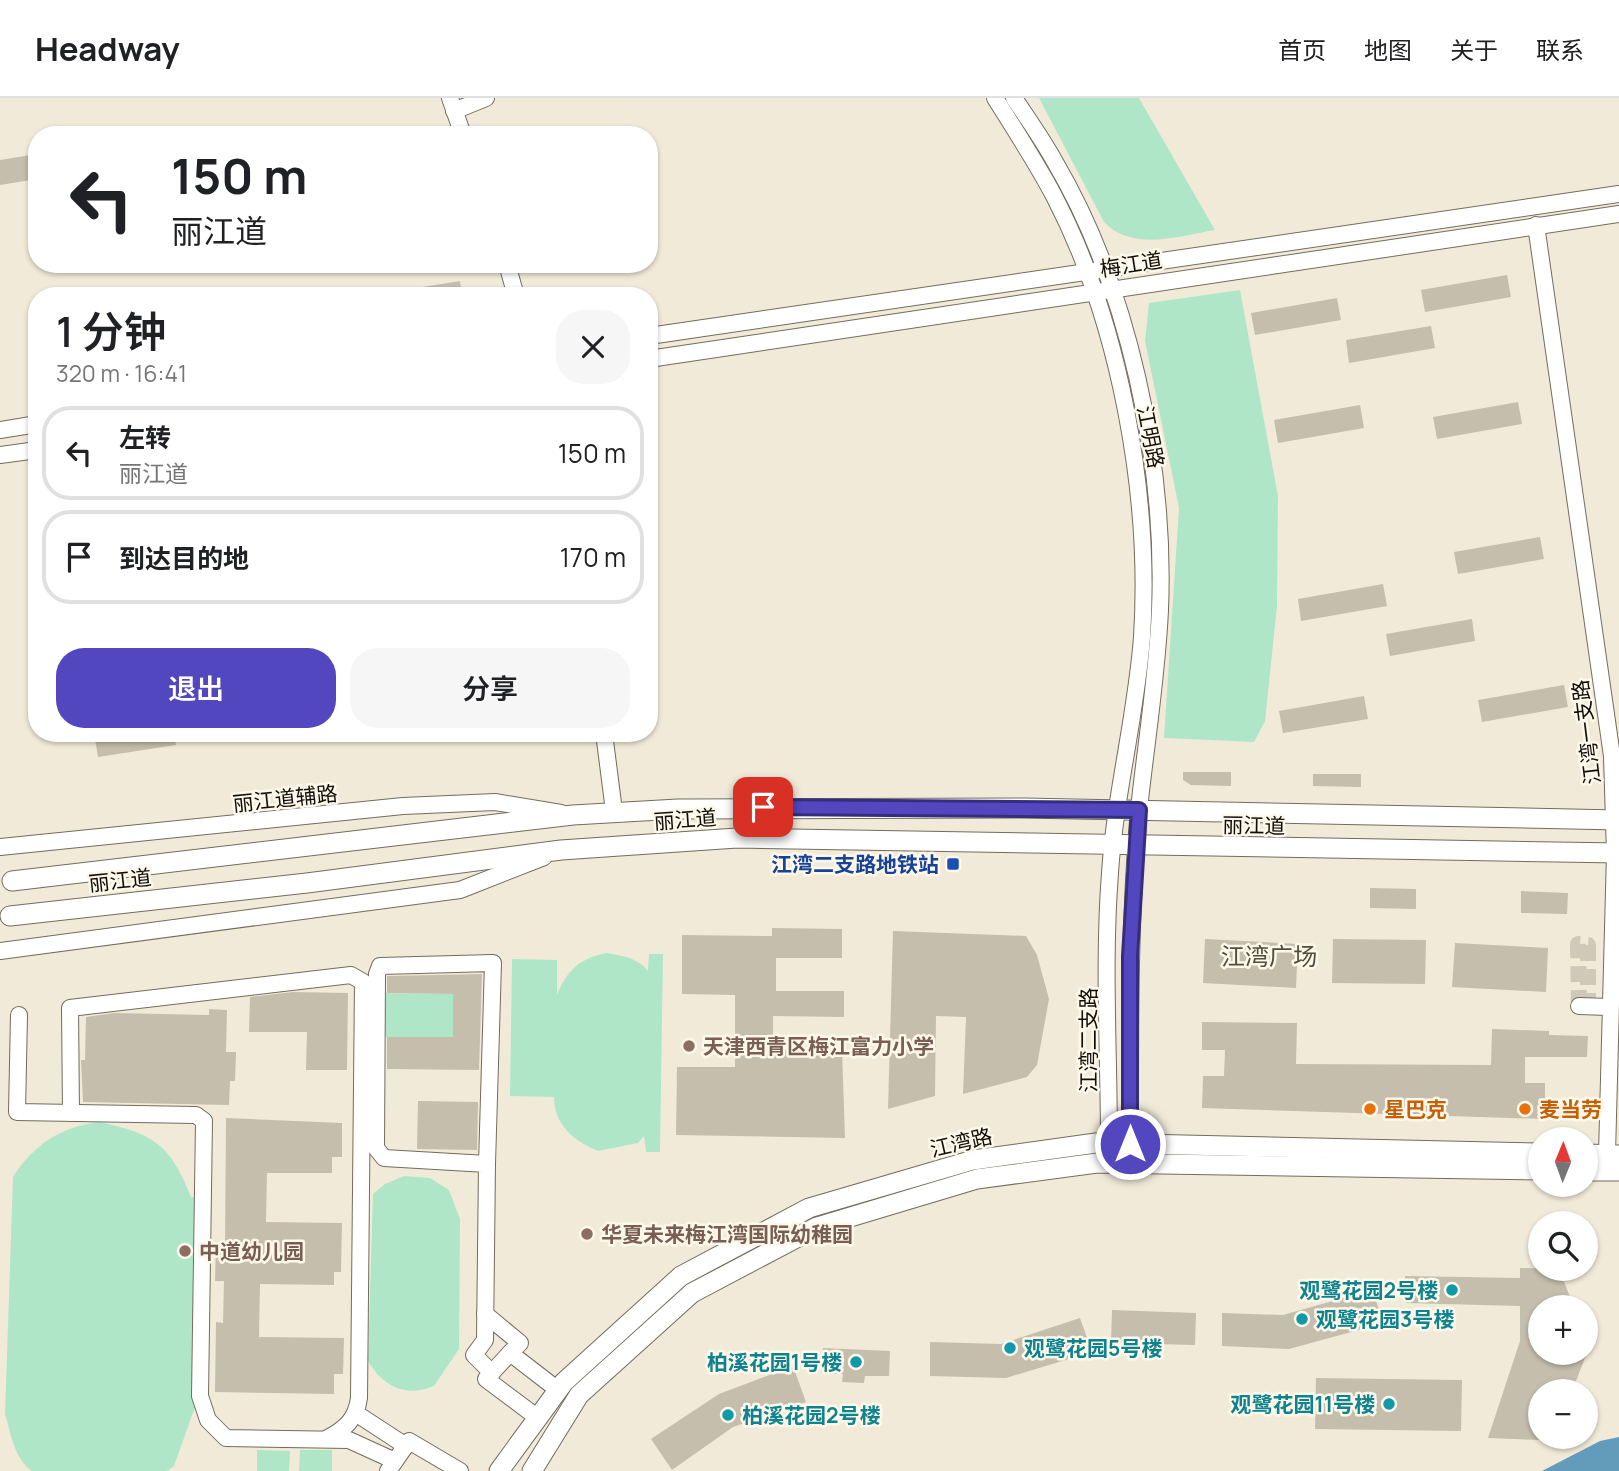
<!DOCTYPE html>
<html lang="zh">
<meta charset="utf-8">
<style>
:root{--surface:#fff;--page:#f6f6f6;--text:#202124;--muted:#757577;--line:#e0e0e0;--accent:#5247be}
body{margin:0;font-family:Manrope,"Noto Sans SC",sans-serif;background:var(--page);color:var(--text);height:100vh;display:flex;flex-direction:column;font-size:26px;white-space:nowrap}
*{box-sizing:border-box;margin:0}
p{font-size:23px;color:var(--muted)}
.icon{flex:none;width:38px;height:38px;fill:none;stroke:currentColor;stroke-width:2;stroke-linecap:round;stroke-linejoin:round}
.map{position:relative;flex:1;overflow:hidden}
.panel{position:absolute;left:28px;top:189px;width:630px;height:455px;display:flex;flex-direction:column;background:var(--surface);border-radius:28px;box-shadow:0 2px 5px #0004}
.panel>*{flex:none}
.guide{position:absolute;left:28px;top:28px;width:630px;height:147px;border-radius:28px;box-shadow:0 2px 5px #0004;background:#fff;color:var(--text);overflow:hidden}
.needle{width:46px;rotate:1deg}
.fabs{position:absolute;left:1528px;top:1029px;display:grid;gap:14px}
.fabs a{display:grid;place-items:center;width:70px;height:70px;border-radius:50%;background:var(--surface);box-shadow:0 2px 5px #0004;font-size:35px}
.pin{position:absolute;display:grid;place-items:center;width:60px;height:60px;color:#fff;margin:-30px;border-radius:14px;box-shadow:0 4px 10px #0006}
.me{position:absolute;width:77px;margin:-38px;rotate:0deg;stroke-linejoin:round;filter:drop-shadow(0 0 5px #0008)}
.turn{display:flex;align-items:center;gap:24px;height:147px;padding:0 28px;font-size:32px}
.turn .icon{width:91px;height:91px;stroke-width:2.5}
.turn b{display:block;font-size:49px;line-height:60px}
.round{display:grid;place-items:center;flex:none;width:74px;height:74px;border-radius:28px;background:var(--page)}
.headline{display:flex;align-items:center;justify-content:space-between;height:119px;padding:0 28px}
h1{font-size:42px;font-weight:600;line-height:52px}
.primary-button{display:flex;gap:14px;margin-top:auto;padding:14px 28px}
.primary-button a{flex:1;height:80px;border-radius:28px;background:var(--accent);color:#fff;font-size:28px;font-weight:600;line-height:80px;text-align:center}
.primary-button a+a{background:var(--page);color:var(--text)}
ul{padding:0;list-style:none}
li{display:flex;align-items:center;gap:21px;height:94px;margin:0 14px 10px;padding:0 14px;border:4px solid var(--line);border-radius:28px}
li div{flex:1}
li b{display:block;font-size:26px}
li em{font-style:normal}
header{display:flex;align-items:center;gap:42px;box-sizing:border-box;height:98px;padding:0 35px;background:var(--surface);border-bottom:2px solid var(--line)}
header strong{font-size:33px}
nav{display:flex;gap:38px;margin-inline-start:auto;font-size:24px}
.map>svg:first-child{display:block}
.green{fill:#b0e6c8}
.water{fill:#639cbb}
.building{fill:#c5bead}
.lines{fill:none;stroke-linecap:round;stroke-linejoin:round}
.minor-tunnel{stroke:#d0c9ba;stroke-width:16;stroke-dasharray:16 8;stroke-linecap:butt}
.minor-casing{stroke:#736c5d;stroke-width:18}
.major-casing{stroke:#736c5d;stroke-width:21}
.minor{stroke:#fff;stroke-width:16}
.major{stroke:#fff;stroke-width:19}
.route-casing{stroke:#352e7c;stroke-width:18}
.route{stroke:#5247be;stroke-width:12}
.transit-dot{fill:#1a4fb4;stroke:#fef8ea;stroke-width:2.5}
.education-dot{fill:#8d6e63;stroke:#fef8ea;stroke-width:2.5}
.food-dot{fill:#e8710a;stroke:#fef8ea;stroke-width:2.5}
.culture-dot{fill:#0f9aa8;stroke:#fef8ea;stroke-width:2.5}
.labels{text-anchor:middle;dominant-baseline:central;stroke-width:5;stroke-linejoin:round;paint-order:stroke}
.street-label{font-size:21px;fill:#100e08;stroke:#fef8ea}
.transit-label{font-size:21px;font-weight:bold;fill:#164399;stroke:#fef8ea;text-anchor:end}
.education-label{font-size:21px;font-weight:bold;fill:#785e54;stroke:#fef8ea;text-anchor:start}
.food-label{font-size:21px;font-weight:bold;fill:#c56008;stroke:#fef8ea;text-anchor:start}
.culture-label{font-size:21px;font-weight:bold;fill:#0d838f;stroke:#fef8ea;text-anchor:end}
.quarter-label{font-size:24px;fill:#534d3e;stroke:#fef8ea}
</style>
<header>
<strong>Headway</strong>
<nav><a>首页</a><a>地图</a><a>关于</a><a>联系</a></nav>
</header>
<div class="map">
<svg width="1619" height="1373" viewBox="0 0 1619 1373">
<rect width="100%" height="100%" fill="#f2ead9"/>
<g class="green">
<path d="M 1039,0 L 1139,0 L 1215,132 C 1179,138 1132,154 1104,124 Z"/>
<path d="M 1240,192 L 1278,398 L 1277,508 L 1265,623 L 1254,644 L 1164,640 L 1179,410 L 1145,243 L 1149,205 Z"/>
<path d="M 607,855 C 623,858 638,860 648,873 L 649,856 L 663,856 L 660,1054 L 646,1054 L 644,1038 L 638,1045 L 598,1053 C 574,1043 554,1027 554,999 L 510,998 L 512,861 L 557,862 L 557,897 C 567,872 580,860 607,855 Z"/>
<path d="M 381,895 L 453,896 L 453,939 L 380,939 Z"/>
<path d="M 99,1024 C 153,1035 171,1047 191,1099 L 198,1100 L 195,1309 L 174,1368 L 167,1373 L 32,1373 C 14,1360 11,1336 5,1316 L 13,1079 C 34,1046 61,1029 99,1024 Z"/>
<path d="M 404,1078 L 430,1080 L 449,1092 L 460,1121 L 459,1251 L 434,1288 C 405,1300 383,1288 368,1263 L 373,1096 L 385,1086 Z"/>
<path d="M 257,1352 L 290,1353 L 289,1373 L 257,1373 Z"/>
<path d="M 300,1352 L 332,1352 L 332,1373 L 299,1373 Z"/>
</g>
<path class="water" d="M 1619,1339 L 1619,1373 L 1542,1373 L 1600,1343 Z"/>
<g class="building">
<path d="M 37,56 L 37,81 L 0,87 L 0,62 Z"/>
<path d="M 1507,177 L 1511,199 L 1425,214 L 1421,192 Z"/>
<path d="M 460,183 L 462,198 L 411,198 L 410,191 Z"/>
<path d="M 1337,200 L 1341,222 L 1255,237 L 1251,215 Z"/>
<path d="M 1431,228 L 1435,250 L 1349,265 L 1346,242 Z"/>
<path d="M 1518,304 L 1522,326 L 1437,341 L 1433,319 Z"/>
<path d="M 1360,307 L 1364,330 L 1278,345 L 1274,322 Z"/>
<path d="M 1540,439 L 1544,461 L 1458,476 L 1454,454 Z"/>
<path d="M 1383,486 L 1387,508 L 1301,523 L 1298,501 Z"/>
<path d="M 1472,521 L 1475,543 L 1390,558 L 1386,536 Z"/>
<path d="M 1564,587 L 1568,609 L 1482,624 L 1478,602 Z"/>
<path d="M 1364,598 L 1368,621 L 1283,635 L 1279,613 Z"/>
<path d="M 94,635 L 174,635 L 176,647 L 98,659 Z"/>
<path d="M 1183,674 L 1231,674 L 1231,688 L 1191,687 L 1183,682 Z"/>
<path d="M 1313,676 L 1361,676 L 1361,689 L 1313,688 Z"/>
<path d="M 1370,790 L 1416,791 L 1416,811 L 1370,810 Z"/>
<path d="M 1521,793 L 1568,795 L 1567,816 L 1521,815 Z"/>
<path d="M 772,830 L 842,831 L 842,860 L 776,860 L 776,893 L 844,893 L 844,919 L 773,918 L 773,952 L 842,952 L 845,1040 L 676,1037 L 677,969 L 735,969 L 735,897 L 682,896 L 682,837 L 772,838 Z"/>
<path d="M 893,833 L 1026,838 L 1037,857 L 1049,901 L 1037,967 L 1027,979 L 963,996 L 966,919 L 936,918 L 935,998 L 888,1011 Z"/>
<path d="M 1205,841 L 1298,846 L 1296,890 L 1203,885 Z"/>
<path d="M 1333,841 L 1426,842 L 1425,886 L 1332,885 Z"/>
<path d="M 1455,845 L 1548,850 L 1546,894 L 1452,889 Z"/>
<path d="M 482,876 L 479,972 L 387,971 L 387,939 L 453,939 L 453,896 L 387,895 L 387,878 Z"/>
<path d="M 293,894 L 348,895 L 347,972 L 306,972 L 307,934 L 249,934 L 250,899 Z"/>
<path d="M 209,911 L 227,912 L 226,954 L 236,954 L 235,983 L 230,983 L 229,1007 L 83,1004 L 81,962 L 85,962 L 86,919 L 114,915 L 209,917 Z"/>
<path d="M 1202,924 L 1297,925 L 1296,966 L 1491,967 L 1492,931 L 1549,933 L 1549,937 L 1588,938 L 1587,959 L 1525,959 L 1525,985 L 1545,985 L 1545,1021 L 1202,1010 L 1203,978 L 1224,978 L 1225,952 L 1202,952 Z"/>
<path d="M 418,1003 L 478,1004 L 477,1052 L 417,1051 Z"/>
<path d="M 226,1020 L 342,1025 L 342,1059 L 332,1059 L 332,1075 L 267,1075 L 266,1124 L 342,1125 L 341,1174 L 334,1174 L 334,1187 L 260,1186 L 259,1239 L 344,1240 L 343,1276 L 334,1276 L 334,1296 L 215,1294 L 216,1224 L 223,1225 L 224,1183 L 215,1183 L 216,1149 L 225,1149 Z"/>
<path d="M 1520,1170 L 1559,1171 L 1574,1209 L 1540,1209 L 1540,1255 L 1587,1255 L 1572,1293 L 1540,1293 L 1540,1342 L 1488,1340 L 1520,1243 L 1520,1208 L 1405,1205 L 1405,1178 L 1520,1180 Z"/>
<path d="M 1372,1192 L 1384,1225 L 1289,1251 L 1222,1248 L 1222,1215 L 1283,1217 Z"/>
<path d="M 1112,1212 L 1196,1215 L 1195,1247 L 1111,1245 Z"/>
<path d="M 1080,1220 L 1092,1254 L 1006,1280 L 930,1278 L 930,1244 L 1001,1246 Z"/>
<path d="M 823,1250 L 890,1253 L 889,1278 L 865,1278 L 864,1285 L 842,1284 L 843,1276 L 822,1275 Z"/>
<path d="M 793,1268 L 806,1304 L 733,1329 L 672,1372 L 651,1341 L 719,1296 Z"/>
<path d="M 1316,1280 L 1462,1282 L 1461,1333 L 1315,1331 Z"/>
</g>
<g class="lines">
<path class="minor-tunnel" d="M 1579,908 L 1578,846 L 1588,847 L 1588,908"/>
<g class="minor-casing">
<g id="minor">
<path d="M 450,0 L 463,37"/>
<path d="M 995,0 C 1015,32 1036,64 1054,98 C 1120,225 1151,397 1142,539 C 1136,619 1115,696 1110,775 C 1103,865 1109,956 1109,1046 L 1114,1054"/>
<path d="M 1014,0 C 1028,21 1043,42 1055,64 C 1129,190 1166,366 1160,512 C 1157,579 1146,645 1139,711 C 1129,823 1130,934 1130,1046 L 1126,1054"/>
<path d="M 454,13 L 486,0"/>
<path d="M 1536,127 L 1612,658 L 1615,755 L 1607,1056"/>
<path d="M 507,166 L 516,198"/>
<path d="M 649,238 L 1619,96"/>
<path d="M 649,261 L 1619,116"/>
<path d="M 0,332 L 37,326"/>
<path d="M 0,357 L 37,352"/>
<path d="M 604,635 L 614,713"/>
<path d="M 0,749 L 403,708 L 495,704 L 561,715"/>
<path d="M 0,853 L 460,792 L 544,759"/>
<path d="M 1579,908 L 1609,909"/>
<path d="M 19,917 L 17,1014 L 196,1017 L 204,1023 L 200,1298 L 208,1322 L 226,1340 L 349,1342 L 395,1363"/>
<path d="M 71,1015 L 70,910 L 351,877 L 363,884 L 359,1300 C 356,1322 345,1331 326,1341"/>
<path d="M 487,1066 L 493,865 L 380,868 L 377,876 L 376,1050 L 384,1060 L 487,1066 L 485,1242 L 474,1257 L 492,1275"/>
<path d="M 485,1216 L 520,1245 L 510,1255"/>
<path d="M 357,1316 L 406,1348"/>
<path d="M 538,1320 L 486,1281 L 510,1255 L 558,1292"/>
<path d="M 388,1373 L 409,1343 L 460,1373"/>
</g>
</g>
<g class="major-casing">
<g id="major">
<path d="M 12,783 L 573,717 L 678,711 L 1025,710 L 1619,722"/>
<path d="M 10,818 L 307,785 L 561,752 L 737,740 L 1619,755"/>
<path d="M 1586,1056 L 1619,1057"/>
<path d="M 1586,1073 L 1619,1073"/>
<path d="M 499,1373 L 564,1284 L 681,1178 L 809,1110 L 973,1062 L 1096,1045 L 1540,1055"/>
<path d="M 532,1373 L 579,1297 L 692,1195 L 817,1129 L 977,1081 L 1097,1065 L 1540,1072"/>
</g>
</g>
<use href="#minor" class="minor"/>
<use href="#major" class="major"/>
</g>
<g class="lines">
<g class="route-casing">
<path id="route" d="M 763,709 L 1139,712 L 1130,858 L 1130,1046"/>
</g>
<use href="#route" class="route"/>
</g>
<rect class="transit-dot" x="946" y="759" width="14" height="14" rx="3.5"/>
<g class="education-dot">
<circle cx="689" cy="948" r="7"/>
<circle cx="587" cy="1136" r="7"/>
<circle cx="185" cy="1153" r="7"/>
</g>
<g class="food-dot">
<circle cx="1370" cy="1011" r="7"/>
<circle cx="1525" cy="1011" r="7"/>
</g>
<g class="culture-dot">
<circle cx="1452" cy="1192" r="7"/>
<circle cx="1302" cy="1221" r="7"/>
<circle cx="1010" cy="1250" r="7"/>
<circle cx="856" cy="1264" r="7"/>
<circle cx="1389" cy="1306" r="7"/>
<circle cx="728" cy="1317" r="7"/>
</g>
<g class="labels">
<g class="street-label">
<text transform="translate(1131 166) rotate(-9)">梅江道</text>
<text transform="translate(1151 339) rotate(79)">江明路</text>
<text transform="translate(1586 634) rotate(-97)">江湾一支路</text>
<text transform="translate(285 700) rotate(-6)">丽江道辅路</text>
<text transform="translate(685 721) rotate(-4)">丽江道</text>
<text transform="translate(1254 727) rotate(1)">丽江道</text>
<text transform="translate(120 782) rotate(-6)">丽江道</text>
<text transform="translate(1088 942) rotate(-90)">江湾二支路</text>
<text transform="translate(961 1044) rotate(-13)">江湾路</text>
</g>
<g class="transit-label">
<text x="939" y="766">江湾二支路地铁站</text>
</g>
<g class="education-label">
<text x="703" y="948">天津西青区梅江富力小学</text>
<text x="601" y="1136">华夏未来梅江湾国际幼稚园</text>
<text x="199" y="1153">中道幼儿园</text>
</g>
<g class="food-label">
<text x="1384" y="1011">星巴克</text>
<text x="1539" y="1011">麦当劳</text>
</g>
<g class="culture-label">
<text x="1438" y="1192">观鹭花园2号楼</text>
<text x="1316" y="1221" text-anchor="start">观鹭花园3号楼</text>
<text x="1024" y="1250" text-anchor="start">观鹭花园5号楼</text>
<text x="842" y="1264">柏溪花园1号楼</text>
<text x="1375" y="1306">观鹭花园11号楼</text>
<text x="742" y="1317" text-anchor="start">柏溪花园2号楼</text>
</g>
<g class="quarter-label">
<text x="1269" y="857">江湾广场</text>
</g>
</g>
</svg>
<div class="fabs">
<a><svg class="needle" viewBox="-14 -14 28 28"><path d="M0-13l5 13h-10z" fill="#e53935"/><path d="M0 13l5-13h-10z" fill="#757577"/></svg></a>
<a><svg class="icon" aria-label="search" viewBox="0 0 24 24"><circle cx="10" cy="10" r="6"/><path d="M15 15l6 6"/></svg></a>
<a>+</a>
<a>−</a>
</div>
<div class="pin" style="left:763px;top:709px;background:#d93025"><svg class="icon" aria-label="arrive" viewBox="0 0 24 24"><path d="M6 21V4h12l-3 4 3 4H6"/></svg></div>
<svg class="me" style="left:1130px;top:1046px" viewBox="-20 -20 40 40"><circle r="17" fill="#5247be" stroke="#fff" stroke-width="3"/><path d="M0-11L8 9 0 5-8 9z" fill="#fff"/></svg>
<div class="guide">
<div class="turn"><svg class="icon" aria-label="left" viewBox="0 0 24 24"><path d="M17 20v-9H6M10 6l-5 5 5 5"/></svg><div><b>150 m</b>丽江道</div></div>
</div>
<section class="panel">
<div class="headline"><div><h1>1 分钟</h1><p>320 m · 16:41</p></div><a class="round"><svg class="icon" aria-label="close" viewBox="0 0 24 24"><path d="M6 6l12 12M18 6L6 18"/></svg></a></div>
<ul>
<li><svg class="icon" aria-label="left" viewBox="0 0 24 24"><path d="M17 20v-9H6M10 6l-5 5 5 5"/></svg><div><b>左转</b><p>丽江道</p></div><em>150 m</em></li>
<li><svg class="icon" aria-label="arrive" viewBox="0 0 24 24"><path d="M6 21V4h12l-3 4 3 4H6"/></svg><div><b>到达目的地</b></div><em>170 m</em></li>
</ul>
<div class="primary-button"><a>退出</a><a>分享</a></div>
</section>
</div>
